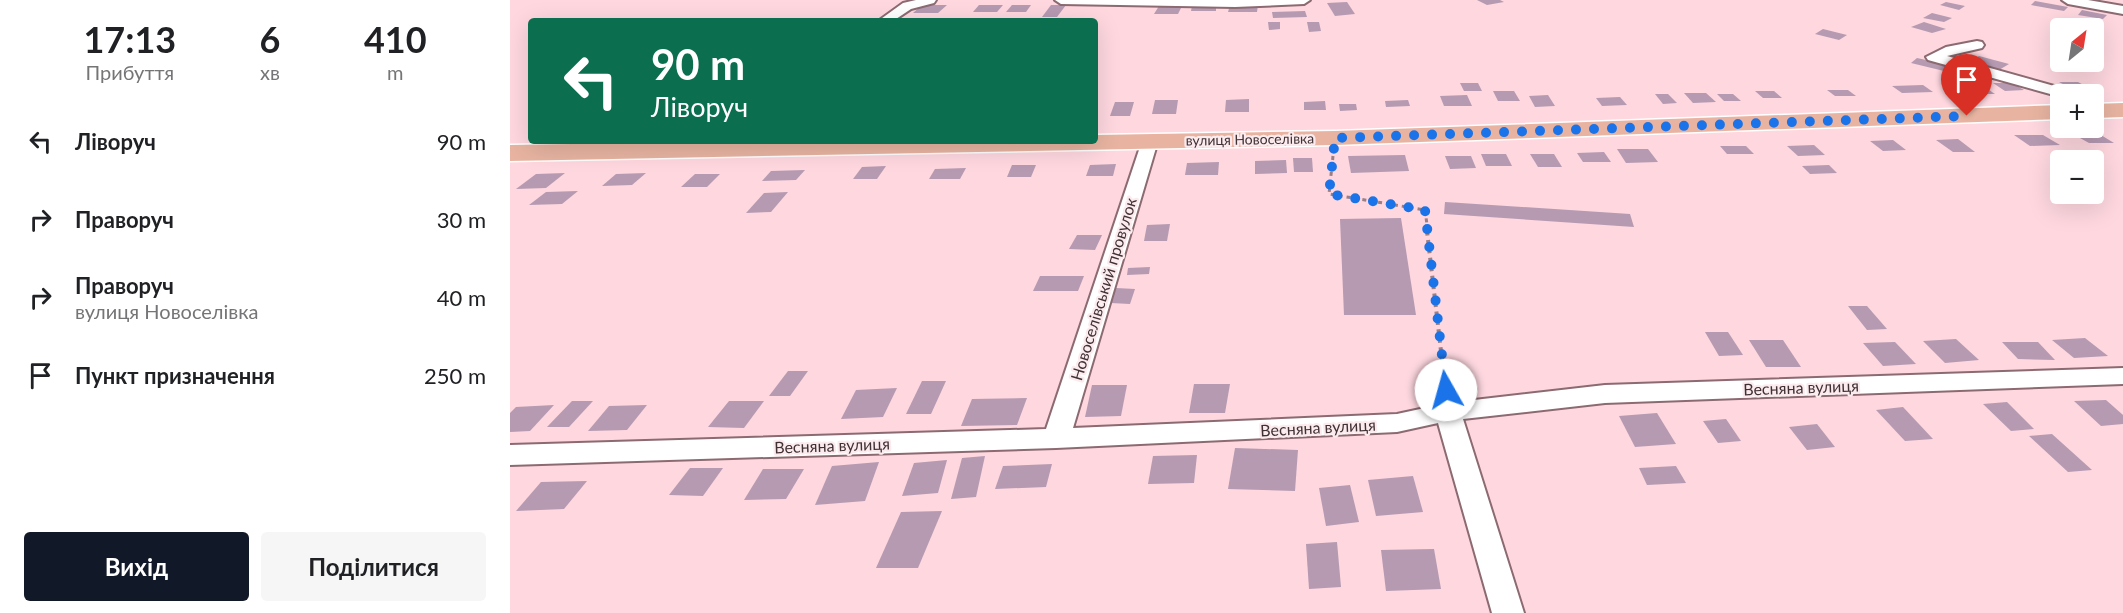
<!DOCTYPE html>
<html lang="uk">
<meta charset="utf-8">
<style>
:root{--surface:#fff;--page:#f6f6f6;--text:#202124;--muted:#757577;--accent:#111827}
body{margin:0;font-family:Lato,sans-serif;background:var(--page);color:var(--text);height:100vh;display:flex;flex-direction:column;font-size:22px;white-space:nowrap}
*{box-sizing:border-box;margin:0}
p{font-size:20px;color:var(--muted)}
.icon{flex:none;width:33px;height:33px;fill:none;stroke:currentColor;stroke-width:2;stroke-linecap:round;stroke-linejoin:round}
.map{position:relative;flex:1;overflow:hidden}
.sheet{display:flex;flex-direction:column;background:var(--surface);width:510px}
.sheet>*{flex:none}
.guide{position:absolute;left:18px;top:18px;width:570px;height:126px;border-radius:6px;box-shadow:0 6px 24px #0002;background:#0b6e4f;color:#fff;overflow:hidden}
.needle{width:39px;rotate:30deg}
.buttons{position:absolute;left:1540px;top:18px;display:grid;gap:12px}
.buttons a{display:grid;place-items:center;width:54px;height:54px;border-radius:6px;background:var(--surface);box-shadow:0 6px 24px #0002;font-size:30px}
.pin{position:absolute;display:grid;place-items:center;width:51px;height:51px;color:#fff;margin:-62px -26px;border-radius:50% 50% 50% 0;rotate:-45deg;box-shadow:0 0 6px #0007}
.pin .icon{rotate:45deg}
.me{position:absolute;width:66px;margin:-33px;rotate:353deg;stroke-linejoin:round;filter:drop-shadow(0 0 4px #0008)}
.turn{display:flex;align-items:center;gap:21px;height:126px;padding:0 24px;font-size:27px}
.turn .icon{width:78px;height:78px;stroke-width:2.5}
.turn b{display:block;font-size:42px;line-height:51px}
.eta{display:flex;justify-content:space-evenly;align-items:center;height:102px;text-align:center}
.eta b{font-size:36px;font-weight:700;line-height:42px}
.button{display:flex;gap:12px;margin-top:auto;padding:12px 24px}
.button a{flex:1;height:69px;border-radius:6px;background:var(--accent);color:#fff;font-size:24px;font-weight:700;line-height:69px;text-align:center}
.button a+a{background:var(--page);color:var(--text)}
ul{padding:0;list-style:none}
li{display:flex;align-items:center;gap:18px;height:78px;padding:0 24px}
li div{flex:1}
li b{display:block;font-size:22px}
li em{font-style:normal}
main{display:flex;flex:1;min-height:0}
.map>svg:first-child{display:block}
.building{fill:#b59ab1}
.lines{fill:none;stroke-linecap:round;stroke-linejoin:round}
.street-casing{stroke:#8c6a71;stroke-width:4}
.primary-casing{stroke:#fff;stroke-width:3}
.path-far1{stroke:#9a7f85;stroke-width:3;stroke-dasharray:4 4;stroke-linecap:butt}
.path{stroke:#9a7f85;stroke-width:4;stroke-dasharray:4.5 4.5;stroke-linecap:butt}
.street{fill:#fff;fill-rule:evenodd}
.primary{fill:#e8b4a1;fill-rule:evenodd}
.route{stroke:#1a73e8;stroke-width:10;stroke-dasharray:0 18}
.labels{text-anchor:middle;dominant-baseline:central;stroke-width:4.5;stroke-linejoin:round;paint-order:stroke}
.far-street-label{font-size:14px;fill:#403134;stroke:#fbebee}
.street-label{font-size:16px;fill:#403134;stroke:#fbebee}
</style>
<main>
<section class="sheet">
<div class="eta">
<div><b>17:13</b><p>Прибуття</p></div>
<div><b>6</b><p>хв</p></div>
<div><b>410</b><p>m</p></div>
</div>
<ul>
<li><svg class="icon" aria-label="left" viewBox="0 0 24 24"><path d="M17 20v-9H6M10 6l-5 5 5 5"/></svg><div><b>Ліворуч</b></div><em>90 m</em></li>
<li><svg class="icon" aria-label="right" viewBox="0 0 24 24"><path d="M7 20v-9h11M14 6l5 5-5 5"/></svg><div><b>Праворуч</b></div><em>30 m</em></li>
<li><svg class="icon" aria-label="right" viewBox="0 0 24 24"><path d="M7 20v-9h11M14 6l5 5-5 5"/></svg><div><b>Праворуч</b><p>вулиця Новоселівка</p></div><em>40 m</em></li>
<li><svg class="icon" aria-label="arrive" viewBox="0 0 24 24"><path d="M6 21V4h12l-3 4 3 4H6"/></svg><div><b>Пункт призначення</b></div><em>250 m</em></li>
</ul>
<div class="button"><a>Вихід</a><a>Поділитися</a></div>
</section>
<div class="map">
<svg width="1613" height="613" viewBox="0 0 1613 613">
<rect width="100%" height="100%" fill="#fed7df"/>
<g class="building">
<path d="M 967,0 L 990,0 L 994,2 L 977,5 Z"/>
<path d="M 1525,1 L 1558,7 L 1554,11 L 1521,5 Z"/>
<path d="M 837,2 L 845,14 L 825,16 L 817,3 Z"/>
<path d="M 1436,2 L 1455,6 L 1449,10 L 1430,5 Z"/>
<path d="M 412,5 L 437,5 L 428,13 L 403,13 Z"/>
<path d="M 469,5 L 493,5 L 487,12 L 463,12 Z"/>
<path d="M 502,5 L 521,5 L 516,12 L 496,12 Z"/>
<path d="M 541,5 L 556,5 L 547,17 L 532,17 Z"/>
<path d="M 706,5 L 706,11 L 681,11 L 682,6 Z"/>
<path d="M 720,5 L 748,5 L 747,12 L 718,12 Z"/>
<path d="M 649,6 L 672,6 L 668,14 L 644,14 Z"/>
<path d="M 1572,10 L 1597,15 L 1593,19 L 1568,15 Z"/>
<path d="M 795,11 L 797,17 L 763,18 L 762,12 Z"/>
<path d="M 1422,13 L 1442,18 L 1434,22 L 1413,18 Z"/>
<path d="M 758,22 L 770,22 L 770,29 L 759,30 Z"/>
<path d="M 797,22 L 809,22 L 811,31 L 799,32 Z"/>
<path d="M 1414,22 L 1436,29 L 1422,33 L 1401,27 Z"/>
<path d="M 1313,29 L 1337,35 L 1329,40 L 1305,34 Z"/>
<path d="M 1469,56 L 1499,64 L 1489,70 L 1459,62 Z"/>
<path d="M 1407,58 L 1439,65 L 1434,71 L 1401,63 Z"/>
<path d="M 1549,82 L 1568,82 L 1585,91 L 1566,91 Z"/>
<path d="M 950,83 L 968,83 L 972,91 L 954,91 Z"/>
<path d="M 1483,83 L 1502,83 L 1514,90 L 1495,91 Z"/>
<path d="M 1413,85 L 1423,92 L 1392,93 L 1382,86 Z"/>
<path d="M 1473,86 L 1485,94 L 1462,94 L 1450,87 Z"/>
<path d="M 1317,90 L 1338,90 L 1346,96 L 1325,96 Z"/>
<path d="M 983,91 L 1004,91 L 1010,101 L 988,101 Z"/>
<path d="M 1245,91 L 1264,91 L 1272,98 L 1253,98 Z"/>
<path d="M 1174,93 L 1196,93 L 1206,102 L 1183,103 Z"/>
<path d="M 1145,94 L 1158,94 L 1167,103 L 1153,104 Z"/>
<path d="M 1207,94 L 1223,94 L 1231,101 L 1214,101 Z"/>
<path d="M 957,95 L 962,106 L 934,106 L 930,96 Z"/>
<path d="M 1038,95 L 1045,106 L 1025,107 L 1019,96 Z"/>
<path d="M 1110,97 L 1117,105 L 1092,106 L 1086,98 Z"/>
<path d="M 739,99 L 739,112 L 715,112 L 716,100 Z"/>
<path d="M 645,100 L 668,100 L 666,114 L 642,114 Z"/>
<path d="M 898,100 L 900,106 L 876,107 L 875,101 Z"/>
<path d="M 815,101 L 816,110 L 794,110 L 794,102 Z"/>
<path d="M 605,102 L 624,102 L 620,116 L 600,116 Z"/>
<path d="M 829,104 L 846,104 L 847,110 L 830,111 Z"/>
<path d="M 1586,132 L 1604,143 L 1579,143 L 1561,133 Z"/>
<path d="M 1504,135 L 1533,135 L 1550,145 L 1520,146 Z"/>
<path d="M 1448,139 L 1465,152 L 1443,152 L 1426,140 Z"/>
<path d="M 1383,140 L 1396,150 L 1373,151 L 1360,141 Z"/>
<path d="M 1304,145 L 1315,155 L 1288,156 L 1277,146 Z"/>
<path d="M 1210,146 L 1236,146 L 1244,154 L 1217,154 Z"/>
<path d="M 1107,149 L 1138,149 L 1148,162 L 1116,163 Z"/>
<path d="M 1094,152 L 1101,162 L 1073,162 L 1067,153 Z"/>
<path d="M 971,154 L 996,154 L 1002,166 L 976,166 Z"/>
<path d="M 1020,154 L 1044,154 L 1052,167 L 1028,167 Z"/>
<path d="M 895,155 L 899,171 L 841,173 L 838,156 Z"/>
<path d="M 935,156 L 961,156 L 966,168 L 940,169 Z"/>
<path d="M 783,158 L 802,158 L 803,172 L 784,172 Z"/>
<path d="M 776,160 L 777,173 L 745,174 L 745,161 Z"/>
<path d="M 709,162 L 708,175 L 675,175 L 677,163 Z"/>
<path d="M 606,164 L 603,176 L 576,176 L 580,165 Z"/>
<path d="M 502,165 L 526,165 L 521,177 L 497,177 Z"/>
<path d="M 1319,165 L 1327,173 L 1300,174 L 1292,166 Z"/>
<path d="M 376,166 L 367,179 L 343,179 L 352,167 Z"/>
<path d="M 456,168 L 450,179 L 419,179 L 425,169 Z"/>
<path d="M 295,170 L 286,180 L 252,181 L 261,171 Z"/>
<path d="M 55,173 L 36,188 L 6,189 L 26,174 Z"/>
<path d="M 136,173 L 122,185 L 92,186 L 106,174 Z"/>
<path d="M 185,174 L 210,174 L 197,187 L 171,187 Z"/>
<path d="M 68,191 L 52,204 L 19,205 L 36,192 Z"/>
<path d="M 278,192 L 261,212 L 236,213 L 254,193 Z"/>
<path d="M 935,202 L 1120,214 L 1124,227 L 934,214 Z"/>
<path d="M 891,218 L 906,315 L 834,315 L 830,219 Z"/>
<path d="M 660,224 L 657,241 L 634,241 L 637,225 Z"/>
<path d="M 567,235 L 592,235 L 585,250 L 559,249 Z"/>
<path d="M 640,267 L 639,274 L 617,275 L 618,268 Z"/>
<path d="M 530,276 L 574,276 L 568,291 L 523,291 Z"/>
<path d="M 606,288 L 625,289 L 620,304 L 601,303 Z"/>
<path d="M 1338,306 L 1357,306 L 1377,329 L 1357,330 Z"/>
<path d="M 1195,332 L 1218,332 L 1233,355 L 1209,356 Z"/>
<path d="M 1575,338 L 1598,356 L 1564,358 L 1542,340 Z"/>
<path d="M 1446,339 L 1469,360 L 1435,363 L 1413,341 Z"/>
<path d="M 1239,340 L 1273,340 L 1291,367 L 1256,367 Z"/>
<path d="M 1385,342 L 1406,364 L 1373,366 L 1353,343 Z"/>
<path d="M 1492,342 L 1528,342 L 1545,360 L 1508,359 Z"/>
<path d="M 278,371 L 298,371 L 280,396 L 259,396 Z"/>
<path d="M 412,381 L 436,381 L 421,414 L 396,414 Z"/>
<path d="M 684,384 L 720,384 L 715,413 L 679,413 Z"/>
<path d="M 582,385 L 617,385 L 611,416 L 575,417 Z"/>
<path d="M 387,388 L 373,417 L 331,419 L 346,390 Z"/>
<path d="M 517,398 L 507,425 L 451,426 L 462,399 Z"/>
<path d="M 1596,400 L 1613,415 L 1613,424 L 1591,426 L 1564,401 Z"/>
<path d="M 62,401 L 83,401 L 59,427 L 37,427 Z"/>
<path d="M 219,401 L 254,401 L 234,428 L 198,427 Z"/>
<path d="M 1497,402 L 1524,429 L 1501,431 L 1473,404 Z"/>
<path d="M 44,405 L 20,431 L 0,432 L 0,413 L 6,407 Z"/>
<path d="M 137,405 L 117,430 L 78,431 L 99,406 Z"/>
<path d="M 1393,407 L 1423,439 L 1395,441 L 1366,410 Z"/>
<path d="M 1147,413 L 1166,444 L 1125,447 L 1109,416 Z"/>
<path d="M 1216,419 L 1231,441 L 1208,443 L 1193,421 Z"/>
<path d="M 1307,424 L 1325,447 L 1297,450 L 1279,427 Z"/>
<path d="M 1542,434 L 1582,470 L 1558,472 L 1519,436 Z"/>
<path d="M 725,448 L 788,450 L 785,491 L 718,489 Z"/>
<path d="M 687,455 L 684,483 L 638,484 L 643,456 Z"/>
<path d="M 475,456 L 466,497 L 441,499 L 452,458 Z"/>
<path d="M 437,460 L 428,493 L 392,496 L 404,463 Z"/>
<path d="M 369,462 L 355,501 L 305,505 L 322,466 Z"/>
<path d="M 542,464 L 536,487 L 485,489 L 493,466 Z"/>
<path d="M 1166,466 L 1176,483 L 1137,485 L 1129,468 Z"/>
<path d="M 180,468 L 213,468 L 193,496 L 159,495 Z"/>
<path d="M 253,469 L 294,469 L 276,499 L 234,500 Z"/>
<path d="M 903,476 L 913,512 L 866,516 L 858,480 Z"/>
<path d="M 77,481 L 54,509 L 6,511 L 31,482 Z"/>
<path d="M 840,485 L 849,522 L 816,526 L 809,488 Z"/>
<path d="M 432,511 L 408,568 L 366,568 L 391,512 Z"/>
<path d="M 827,542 L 831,587 L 799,589 L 796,544 Z"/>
<path d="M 924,549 L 931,589 L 876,591 L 871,550 Z"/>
</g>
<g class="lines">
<g class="street-casing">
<g id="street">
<path d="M 406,0 L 426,0 L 424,3 L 401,9 L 383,21 L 368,21 L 393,3 Z"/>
<path d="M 545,0 L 800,0 L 794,4 L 725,7 L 551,4 Z"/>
<path d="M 1552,0 L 1578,0 L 1613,6 L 1613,14 L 1558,4 Z"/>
<path d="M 1467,41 L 1472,42 L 1474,45 L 1472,48 L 1437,56 L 1562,91 L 1565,94 L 1551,94 L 1551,97 L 1418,60 L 1416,57 L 1436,47 Z"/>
<path d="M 640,136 L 646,137 L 648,141 L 563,428 L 887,414 L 938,403 L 1095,385 L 1613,368 L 1613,384 L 1095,403 L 953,419 L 1014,613 L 982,613 L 928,423 L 887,432 L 546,448 L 0,465 L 0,445 L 536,429 L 632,141 L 634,137 Z"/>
</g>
</g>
<g class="primary-casing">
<g id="primary">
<path d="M 1613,103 L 1613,117 L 1584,118 L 1584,104 Z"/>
<path d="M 1551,105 L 1551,119 L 825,145 L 0,161 L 0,145 L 245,141 L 585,141 L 585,135 L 825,131 Z"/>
</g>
</g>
<path class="path-far1" d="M 823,156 L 819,194 L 915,210 L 918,232"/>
<path class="path" d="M 917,231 L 936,394"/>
<use href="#street" class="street"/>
<use href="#primary" class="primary"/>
</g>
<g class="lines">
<path class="route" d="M 936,390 L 915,210 L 819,194 L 825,138 L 1457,116"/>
</g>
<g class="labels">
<g class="far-street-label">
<text transform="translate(740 139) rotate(-1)">вулиця Новоселівка</text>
</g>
<g class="street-label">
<text transform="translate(593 289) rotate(-73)">Новоселівський провулок</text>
<text transform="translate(1291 387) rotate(-2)">Весняна вулиця</text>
<text transform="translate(808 427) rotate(-3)">Весняна вулиця</text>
<text transform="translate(322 445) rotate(-2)">Весняна вулиця</text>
</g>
</g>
</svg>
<div class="buttons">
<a><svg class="needle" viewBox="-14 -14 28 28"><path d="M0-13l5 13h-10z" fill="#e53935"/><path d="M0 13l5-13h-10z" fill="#757577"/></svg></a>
<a>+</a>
<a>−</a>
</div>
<div class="pin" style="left:1457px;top:116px;background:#d93025"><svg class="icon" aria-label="arrive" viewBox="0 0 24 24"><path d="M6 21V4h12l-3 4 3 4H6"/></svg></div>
<svg class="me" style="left:936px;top:390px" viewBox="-20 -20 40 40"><circle r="19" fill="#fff"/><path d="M0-13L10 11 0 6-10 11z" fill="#1a73e8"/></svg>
<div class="guide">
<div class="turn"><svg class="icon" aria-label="left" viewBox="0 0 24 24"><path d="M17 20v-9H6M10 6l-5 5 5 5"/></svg><div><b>90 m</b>Ліворуч</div></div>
</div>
</div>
</main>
